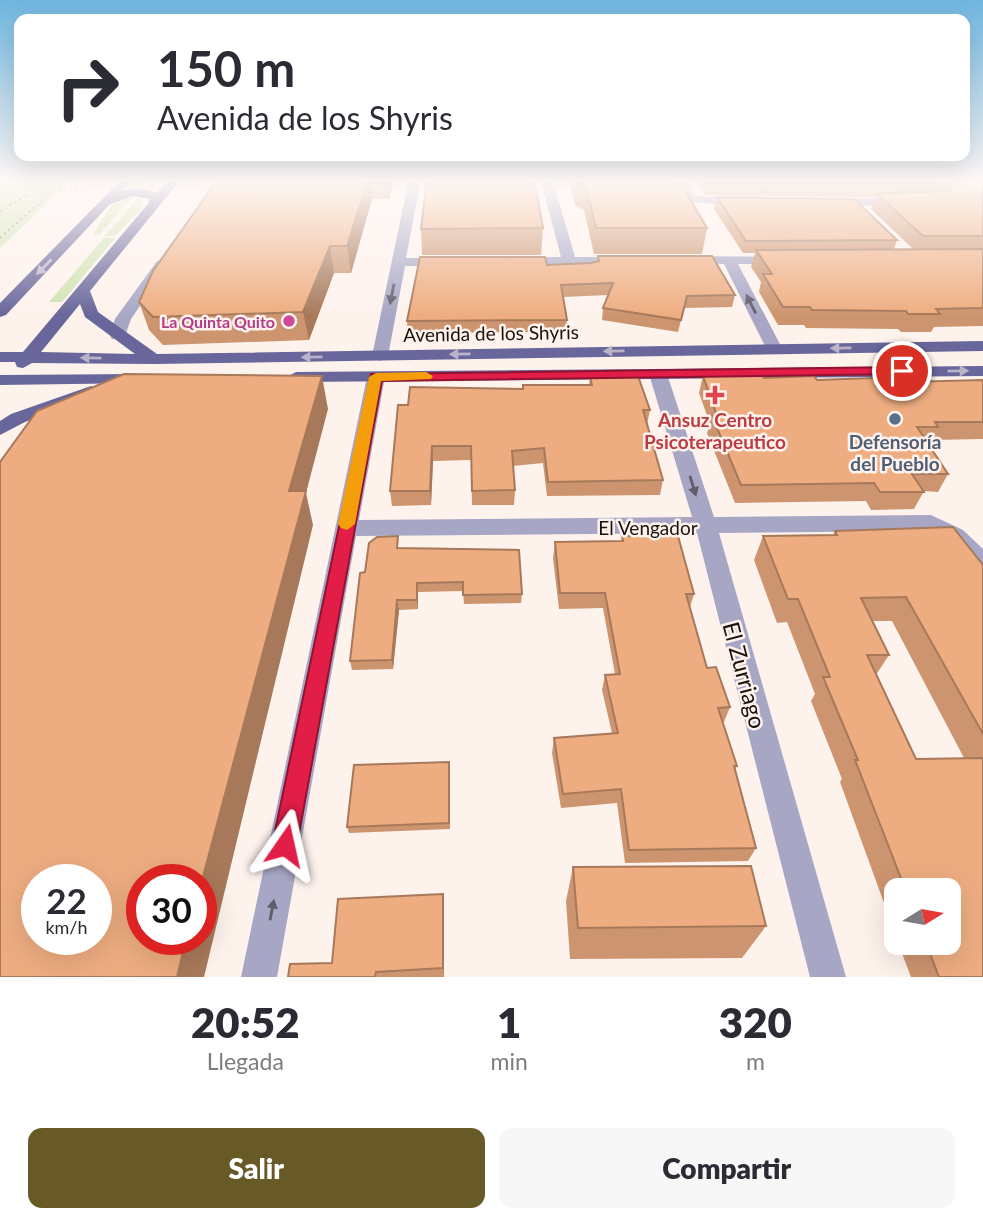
<!DOCTYPE html>
<html lang="es">
<meta charset="utf-8">
<style>
:root{--surface:#fff;--page:#f7f7f7;--text:#2b2b33;--muted:#7c7c81;--accent:#675a27}
body{margin:0;font-family:Lato,sans-serif;background:var(--page);color:var(--text);height:100vh;display:flex;flex-direction:column;font-size:26px;white-space:nowrap}
*{box-sizing:border-box;margin:0}
p{font-size:23px;color:var(--muted)}
.icon{flex:none;width:38px;height:38px;fill:none;stroke:currentColor;stroke-width:2;stroke-linecap:round;stroke-linejoin:round}
.map{position:relative;height:977px;overflow:hidden}
.details{display:flex;flex-direction:column;background:var(--surface);flex:1}
.details>*{flex:none}
.top-card{position:absolute;left:14px;top:14px;width:956px;height:147px;border-radius:14px;box-shadow:0 7px 28px #0002;background:#fff;color:var(--text);overflow:hidden}
.needle{width:46px;rotate:79deg}
.controls{position:absolute;left:884px;top:878px;display:grid;gap:14px}
.controls a{display:grid;place-items:center;width:77px;height:77px;border-radius:14px;background:var(--surface);box-shadow:0 7px 28px #0002;font-size:35px}
.speed{position:absolute;left:21px;top:864px;display:flex;gap:14px;font-size:35px;font-weight:700;text-align:center}
.speed>*{display:grid;place-content:center;width:91px;height:91px;border-radius:50%;background:var(--surface);box-shadow:0 7px 28px #0002;line-height:1}
.speed small{font-size:18px;font-weight:400}
.speed .limit{border:10px solid #d22;background:#fff;color:#111}
.pin{position:absolute;display:grid;place-items:center;width:60px;height:60px;color:#fff;margin:-30px;border:4px solid #fff;border-radius:50%;box-shadow:0 2px 7px #0007}
.me{position:absolute;width:77px;margin:-38px;rotate:11deg;stroke-linejoin:round;filter:drop-shadow(0 0 5px #0008)}
.turn{display:flex;align-items:center;gap:24px;height:147px;padding:0 28px;font-size:32px}
.turn .icon{width:91px;height:91px;stroke-width:2.5}
.turn b{display:block;font-size:49px;line-height:60px}
.eta{display:flex;justify-content:space-evenly;align-items:center;height:119px;text-align:center}
.eta b{font-size:42px;font-weight:800;line-height:49px}
.cta{display:flex;gap:14px;margin-top:auto;padding:14px 28px}
.cta a{flex:1;height:80px;border-radius:14px;background:var(--accent);color:#fff;font-size:28px;font-weight:800;line-height:80px;text-align:center}
.cta a+a{background:var(--page);color:var(--text)}
.map>svg:first-child{display:block}
.green{fill:#d0e3b1}
.lines{fill:none;stroke-linecap:round;stroke-linejoin:round}
.path{stroke:#9f9490;stroke-width:2.5;stroke-dasharray:2 3.5;stroke-linecap:butt}
.minor{fill:#a7a7c5;fill-rule:evenodd}
.major{fill:#68669a;fill-rule:evenodd}
.wall{fill:#cd956f;fill-rule:evenodd}
.shaded-wall{fill:#a7795a}
.building{fill:#eead81;stroke:#a7795a;stroke-width:2;fill-rule:evenodd}
.oneway{fill:#bab3c8}
.oneway2{fill:#615c6a}
.route{fill:#e11d48;stroke:#92132f;stroke-width:2}
.slow{fill:#f59e0b}
.hotel-dot{fill:#d1479c;stroke:#fef2ed;stroke-width:2.5}
.health-dot{fill:#e0444e;stroke:#fef2ed;stroke-width:2.5}
.service-dot{fill:#5c6f8a;stroke:#fef2ed;stroke-width:2.5}
.labels{text-anchor:middle;dominant-baseline:central;stroke-width:5;stroke-linejoin:round;paint-order:stroke}
.far-hotel-label{font-size:16px;font-weight:bold;fill:#b23c85;stroke:#fef2ed;text-anchor:end}
.street-label{font-size:19px;fill:#1b120e;stroke:#fef2ed}
.health-label{font-size:19px;font-weight:bold;fill:#be3a42;stroke:#fef2ed}
.service-label{font-size:19px;font-weight:bold;fill:#4e5e75;stroke:#fef2ed}
.near-street-label{font-size:23px;fill:#1b120e;stroke:#fef2ed}
</style>
<div class="map">
<svg width="983" height="977" viewBox="0 0 983 977">
<rect width="100%" height="100%" fill="#fef2ed"/>
<g class="green">
<path d="M 0,179 L 73,179 L 0,248 Z"/>
<path d="M 137,179 L 148,179 L 100,234 L 93,235 L 109,209 Z"/>
<path d="M 155,179 L 160,179 L 142,198 L 142,208 L 116,235 L 104,237 Z"/>
<path d="M 104,238 L 115,238 L 62,302 L 49,302 Z"/>
</g>
<g class="lines">
<g class="path">
<path d="M 26,195 L 85,188"/>
<path d="M 0,211 L 26,195 L 31,179"/>
<path d="M 0,238 L 51,193"/>
</g>
<g class="minor">
<path d="M 409,179 L 421,179 L 406,258 L 448,258 L 455,262 L 448,266 L 405,266 L 388,356 L 380,361 L 372,356 Z"/>
<path d="M 675,179 L 687,179 L 695,196 L 745,198 L 751,202 L 745,206 L 687,202 Z"/>
<path d="M 548,181 L 554,185 L 575,257 L 623,257 L 630,261 L 628,264 L 514,264 L 512,261 L 519,257 L 561,257 L 542,185 Z"/>
<path d="M 902,197 L 908,201 L 906,204 L 829,207 L 823,203 L 829,199 Z"/>
<path d="M 687,256 L 786,257 L 788,260 L 781,264 L 738,264 L 782,348 L 780,352 L 768,352 L 724,264 L 682,263 L 680,260 Z"/>
<path d="M 162,260 L 169,264 L 131,319 L 124,339 L 112,339 L 110,336 L 115,319 L 157,261 Z"/>
<path d="M 658,369 L 667,374 L 714,517 L 931,515 L 963,530 L 983,549 L 983,576 L 975,573 L 954,546 L 929,531 L 719,533 L 846,977 L 810,977 L 697,533 L 356,536 L 277,977 L 241,977 L 367,377 L 376,372 L 385,377 L 359,520 L 692,517 L 649,374 Z"/>
</g>
<g class="major">
<path d="M 122,179 L 134,179 L 123,191 L 140,188 L 157,193 L 169,179 L 181,179 L 90,291 L 98,312 L 157,354 L 983,341 L 983,351 L 154,364 L 32,363 L 23,368 L 17,367 L 15,362 L 0,362 L 0,352 L 23,352 L 147,205 L 150,199 L 133,196 L 110,204 L 6,315 L 0,317 L 0,303 ZM 80,304 L 85,317 L 135,354 L 41,352 Z"/>
<path d="M 983,366 L 983,376 L 296,382 L 287,377 L 296,372 Z"/>
<path d="M 138,374 L 147,379 L 144,383 L 0,385 L 0,375 Z"/>
<path d="M 91,386 L 100,391 L 97,395 L 25,422 L 0,435 L 0,421 L 11,414 Z"/>
</g>
</g>
<g class="wall">
<path d="M 218,179 L 394,179 L 389,199 L 372,199 L 351,273 L 334,273 L 309,340 L 163,345 L 149,330 L 139,302 Z"/>
<path d="M 569,179 L 678,179 L 707,228 L 702,254 L 594,254 L 584,210 L 575,206 Z"/>
<path d="M 695,179 L 983,179 L 983,326 L 934,327 L 931,332 L 901,332 L 898,329 L 806,328 L 804,325 L 778,325 L 759,292 L 761,282 L 751,267 L 755,253 L 743,253 L 714,209 L 717,197 L 897,240 L 894,249 L 913,249 L 871,209 L 876,197 L 854,197 L 706,195 Z"/>
<path d="M 543,228 L 541,255 L 422,255 L 421,229 Z"/>
<path d="M 598,256 L 735,295 L 732,307 L 684,308 L 678,332 L 602,320 L 603,308 L 608,295 L 563,297 L 567,320 L 566,332 L 408,333 L 407,321 L 547,265 L 591,263 L 597,262 Z"/>
<path d="M 703,376 L 905,382 L 983,380 L 983,439 L 931,440 L 929,444 L 928,444 L 948,474 L 938,492 L 924,491 L 914,509 L 871,510 L 866,501 L 735,503 L 707,433 L 710,424 L 699,393 Z"/>
<path d="M 590,377 L 650,410 L 647,424 L 663,480 L 660,495 L 547,496 L 543,463 L 513,466 L 515,490 L 514,505 L 472,505 L 471,460 L 433,461 L 431,505 L 392,506 L 390,491 L 408,405 L 523,389 L 589,385 Z"/>
<path d="M 835,531 L 983,565 L 983,977 L 911,977 L 898,943 L 948,943 L 948,891 L 896,891 L 896,936 L 840,782 L 842,779 L 811,701 L 815,694 L 787,622 L 777,623 L 754,560 L 763,536 L 833,535 ZM 872,621 L 892,621 L 964,758 L 916,759 L 876,675 L 889,655 Z"/>
<path d="M 622,536 L 694,594 L 690,607 L 707,668 L 730,707 L 724,722 L 723,722 L 737,766 L 735,770 L 756,848 L 748,861 L 625,863 L 617,803 L 561,808 L 552,753 L 554,738 L 612,733 L 602,690 L 605,675 L 615,674 L 603,608 L 559,609 L 553,558 L 555,542 L 621,541 Z"/>
<path d="M 399,548 L 522,594 L 521,603 L 464,604 L 463,591 L 418,592 L 418,609 L 399,610 L 393,669 L 352,670 L 350,661 L 365,572 Z"/>
<path d="M 450,767 L 450,829 L 349,833 L 347,827 Z"/>
<path d="M 573,867 L 766,926 L 742,958 L 570,959 L 566,901 Z"/>
<path d="M 443,894 L 444,905 L 444,977 L 288,977 L 332,963 Z"/>
</g>
<g class="shaded-wall">
<path d="M 368,179 L 370,179 L 372,199 L 351,273 L 347,246 Z"/>
<path d="M 387,179 L 394,179 L 389,199 Z"/>
<path d="M 330,246 L 334,273 L 309,340 L 303,312 Z"/>
<path d="M 322,376 L 328,409 L 306,493 L 313,525 L 204,977 L 177,977 L 186,940 L 201,940 L 201,884 L 289,491 Z"/>
<path d="M 432,446 L 433,461 L 431,505 L 430,491 Z"/>
<path d="M 417,583 L 418,592 L 418,609 L 417,600 Z"/>
<path d="M 397,600 L 399,610 L 393,669 L 392,660 Z"/>
<path d="M 443,894 L 444,905 L 444,977 L 443,968 Z"/>
</g>
<g class="building">
<path d="M 218,179 L 368,179 L 347,246 L 330,246 L 303,312 L 153,317 L 139,302 L 153,271 Z"/>
<path d="M 427,179 L 534,179 L 543,228 L 421,229 Z"/>
<path d="M 577,179 L 678,179 L 707,228 L 596,228 L 586,186 L 577,181 Z"/>
<path d="M 708,179 L 983,179 L 983,236 L 923,236 L 877,194 L 946,191 L 952,188 L 949,179 L 859,182 L 709,180 Z"/>
<path d="M 717,197 L 854,199 L 897,240 L 746,241 Z"/>
<path d="M 983,249 L 983,308 L 936,309 L 940,314 L 908,314 L 906,311 L 812,310 L 810,307 L 783,307 L 763,274 L 772,274 L 756,250 Z"/>
<path d="M 598,256 L 712,256 L 735,295 L 687,296 L 681,320 L 603,308 L 613,283 L 561,285 L 567,320 L 407,321 L 420,257 L 545,257 L 547,265 L 591,263 L 599,261 Z"/>
<path d="M 761,373 L 764,378 L 814,376 L 817,380 L 902,377 L 905,382 L 983,380 L 983,422 L 935,422 L 938,427 L 917,427 L 948,474 L 912,474 L 924,492 L 880,492 L 874,483 L 741,485 L 712,416 L 717,416 L 703,376 Z"/>
<path d="M 124,374 L 322,376 L 289,491 L 306,491 L 201,884 L 201,880 L 142,880 L 142,940 L 186,940 L 177,977 L 0,977 L 0,462 L 37,411 ZM 37,880 L 96,880 L 96,940 L 37,940 Z"/>
<path d="M 638,376 L 650,410 L 643,410 L 663,480 L 548,482 L 544,448 L 512,451 L 515,490 L 472,491 L 471,446 L 432,446 L 430,491 L 390,491 L 398,405 L 408,405 L 410,387 L 523,389 L 523,385 L 592,385 L 590,377 Z"/>
<path d="M 953,527 L 983,565 L 983,734 L 906,597 L 861,598 L 889,655 L 867,655 L 916,759 L 983,758 L 983,977 L 939,977 L 926,943 L 948,943 L 948,891 L 906,891 L 855,760 L 858,760 L 823,677 L 830,677 L 798,599 L 788,599 L 763,536 L 837,535 L 835,531 Z"/>
<path d="M 398,536 L 397,548 L 519,550 L 522,594 L 463,595 L 463,582 L 417,583 L 417,600 L 397,600 L 392,660 L 350,661 L 360,573 L 365,572 L 369,543 L 377,537 Z"/>
<path d="M 622,536 L 678,536 L 694,594 L 686,594 L 707,668 L 716,667 L 730,707 L 718,708 L 737,766 L 734,766 L 756,848 L 629,850 L 621,789 L 563,794 L 554,738 L 618,733 L 605,675 L 620,674 L 605,593 L 560,593 L 555,542 L 623,541 Z"/>
<path d="M 449,762 L 449,823 L 347,827 L 354,765 Z"/>
<path d="M 751,866 L 766,926 L 578,928 L 573,867 Z"/>
<path d="M 443,894 L 443,968 L 376,972 L 375,977 L 288,977 L 290,964 L 332,963 L 338,899 Z"/>
</g>
<defs><path id="oneway-solid" d="M-6-.8H1V-3.2L6.5 0L1 3.2V.8H-6Z" transform="scale(1.75)"/></defs>
<g class="oneway">
<use href="#oneway-solid" transform="translate(44 267) rotate(135)"/>
<use href="#oneway-solid" transform="translate(841 348) rotate(179)"/>
<use href="#oneway-solid" transform="translate(614 351) rotate(179)"/>
<use href="#oneway-solid" transform="translate(460 354) rotate(179)"/>
<use href="#oneway-solid" transform="translate(312 357) rotate(179)"/>
<use href="#oneway-solid" transform="translate(91 358) rotate(-179)"/>
<use href="#oneway-solid" transform="translate(958 371) rotate(-1)"/>
</g>
<g class="oneway2">
<use href="#oneway-solid" transform="translate(392 294) rotate(101)"/>
<use href="#oneway-solid" transform="translate(751 304) rotate(-117)"/>
<use href="#oneway-solid" transform="translate(693 486) rotate(73)"/>
<use href="#oneway-solid" transform="translate(272 910) rotate(-79)"/>
</g>
<linearGradient id="sky" x2="0" y2="1"><stop stop-color="#6fb6e0"/><stop offset="0.57" stop-color="#fff9f7"/><stop offset="1" stop-color="#fff9f7" stop-opacity="0"/></linearGradient>
<rect width="983" height="316" fill="url(#sky)"/>
<path class="route" d="M 902,367 L 906,369 L 906,374 L 382,381 L 297,845 L 293,853 L 285,857 L 276,853 L 272,845 L 371,374 Z"/>
<path class="slow" d="M 426,372 L 433,376 L 431,379 L 381,381 L 355,524 L 347,530 L 341,528 L 338,524 L 369,377 L 376,373 Z"/>
<circle class="hotel-dot" cx="289" cy="321" r="7"/>
<path class="health-dot" d="M711.5 384.5h7v7h7v7h-7v7h-7v-7h-7v-7h7z"/>
<circle class="service-dot" cx="895" cy="419" r="7"/>
<g class="labels">
<g class="far-hotel-label">
<text x="275" y="321">La Quinta Quito</text>
</g>
<g class="street-label">
<text transform="translate(491 333) rotate(-1)">Avenida de los Shyris</text>
<text x="648" y="527">El Vengador</text>
</g>
<g class="health-label">
<text x="715" y="419">Ansuz Centro<tspan x="715" dy="22">Psicoterapeutico</tspan></text>
</g>
<g class="service-label">
<text x="895" y="441">Defensoría<tspan x="895" dy="22">del Pueblo</tspan></text>
</g>
<g class="near-street-label">
<text transform="translate(745 675) rotate(75)">El Zurriago</text>
</g>
</g>
</svg>
<div class="controls">
<a><svg class="needle" viewBox="-14 -14 28 28"><path d="M0-13l5 13h-10z" fill="#e53935"/><path d="M0 13l5-13h-10z" fill="#7c7c81"/></svg></a>
</div>
<div class="speed"><div>22<small>km/h</small></div><div class="limit">30</div></div>
<div class="pin" style="left:902px;top:371px;background:#d93025"><svg class="icon" aria-label="arrive" viewBox="0 0 24 24"><path d="M6 21V4h12l-3 4 3 4H6"/></svg></div>
<svg class="me" style="left:285px;top:845px" viewBox="-20 -20 40 40"><path d="M0-17L14 15 0 8-14 15z" fill="#e11d48" stroke="#fff" stroke-width="4"/></svg>
<div class="top-card">
<div class="turn"><svg class="icon" aria-label="right" viewBox="0 0 24 24"><path d="M7 20v-9h11M14 6l5 5-5 5"/></svg><div><b>150 m</b>Avenida de los Shyris</div></div>
</div>
</div>
<section class="details">
<div class="eta">
<div><b>20:52</b><p>Llegada</p></div>
<div><b>1</b><p>min</p></div>
<div><b>320</b><p>m</p></div>
</div>
<div class="cta"><a>Salir</a><a>Compartir</a></div>
</section>
